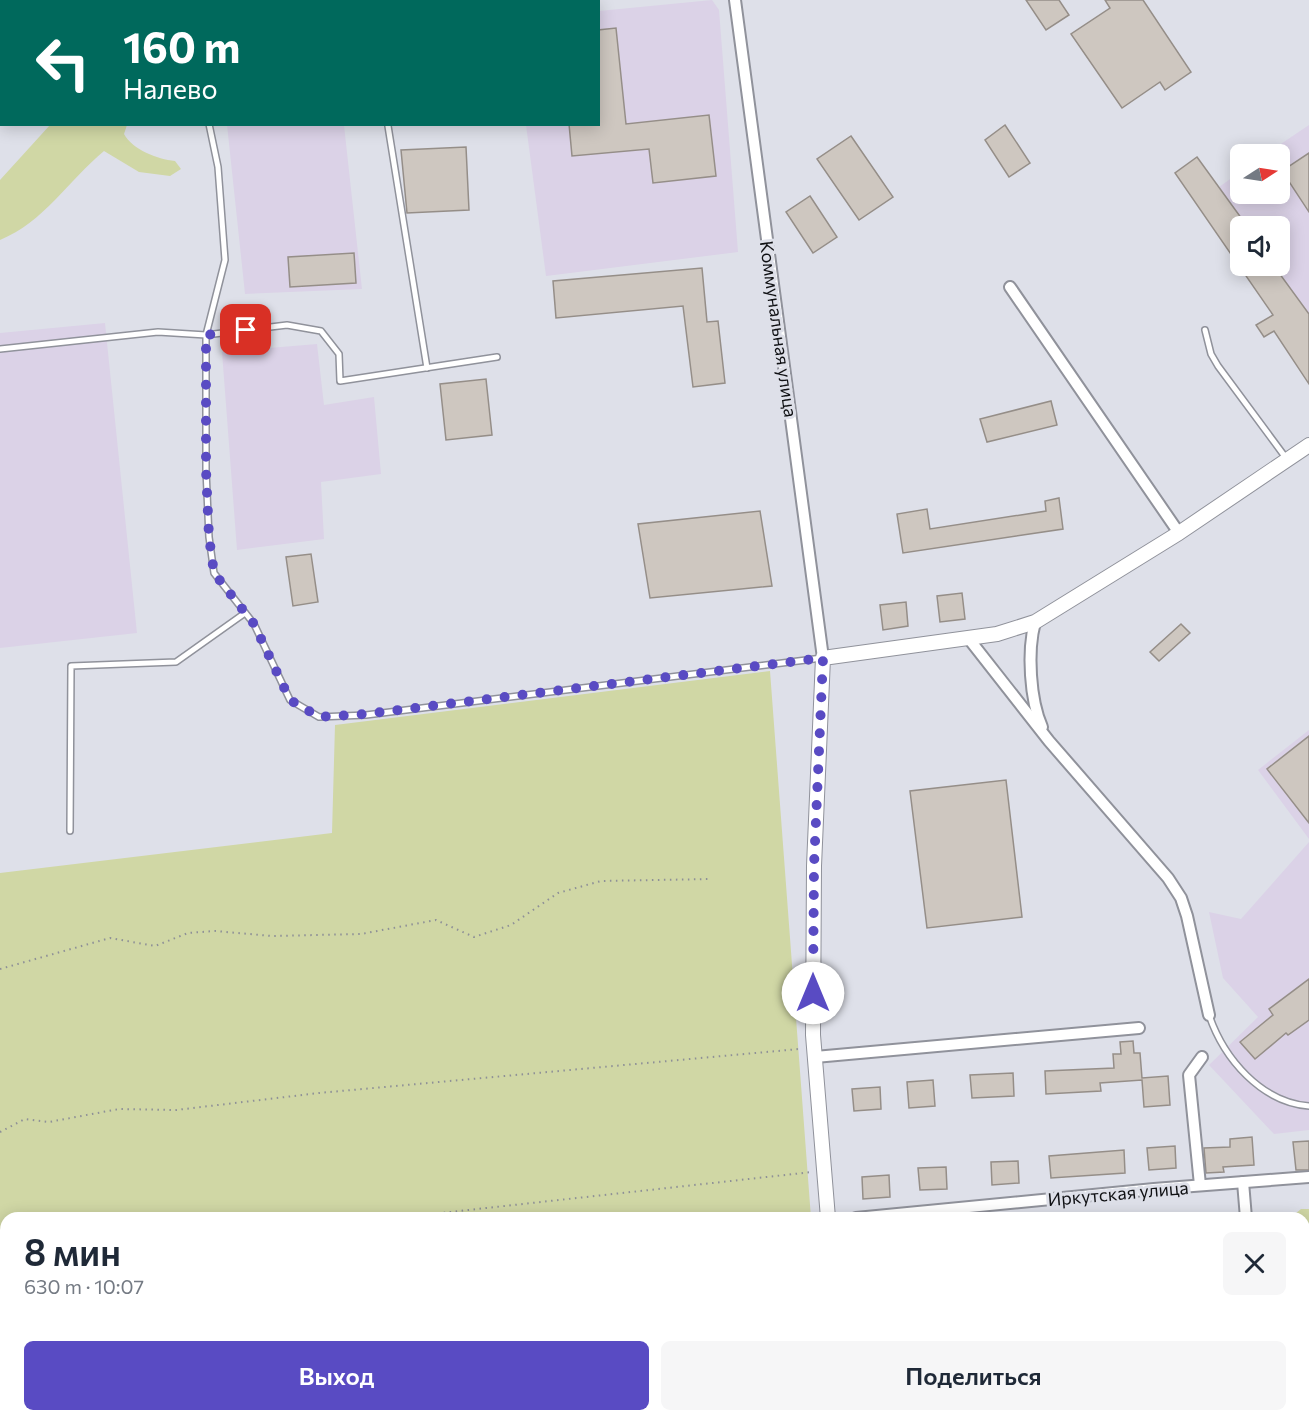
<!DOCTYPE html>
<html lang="ru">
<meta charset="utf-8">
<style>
:root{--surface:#fff;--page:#f6f6f7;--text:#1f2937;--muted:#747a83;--accent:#594bc3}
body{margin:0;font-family:Commissioner,sans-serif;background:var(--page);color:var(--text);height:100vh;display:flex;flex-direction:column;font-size:22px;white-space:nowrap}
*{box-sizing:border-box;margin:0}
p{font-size:20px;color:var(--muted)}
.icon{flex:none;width:33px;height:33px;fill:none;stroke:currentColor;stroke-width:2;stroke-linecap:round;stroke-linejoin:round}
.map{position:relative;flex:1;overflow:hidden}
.side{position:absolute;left:0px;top:1212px;width:1310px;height:210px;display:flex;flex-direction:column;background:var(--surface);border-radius:18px 18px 0 0;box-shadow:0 3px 15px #0003}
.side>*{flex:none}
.hud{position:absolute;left:0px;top:0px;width:600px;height:126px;box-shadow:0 3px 15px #0003;background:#00695c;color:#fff;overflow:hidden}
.needle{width:39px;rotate:78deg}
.buttons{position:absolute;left:1230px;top:144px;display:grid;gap:12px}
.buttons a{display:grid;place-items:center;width:60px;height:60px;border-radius:9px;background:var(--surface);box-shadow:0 3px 15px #0003;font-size:30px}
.pin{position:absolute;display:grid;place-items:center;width:51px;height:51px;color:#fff;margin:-26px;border-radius:12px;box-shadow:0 3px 9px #0006}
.me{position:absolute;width:66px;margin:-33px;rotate:0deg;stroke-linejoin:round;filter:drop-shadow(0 0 4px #0008)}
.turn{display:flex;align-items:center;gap:21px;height:126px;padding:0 24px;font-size:27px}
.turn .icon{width:78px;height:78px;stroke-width:2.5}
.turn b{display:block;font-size:42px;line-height:51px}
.round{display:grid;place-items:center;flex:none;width:63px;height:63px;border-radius:9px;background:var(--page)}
.summary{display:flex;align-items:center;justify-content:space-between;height:102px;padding:0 24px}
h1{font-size:36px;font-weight:600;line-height:45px}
.button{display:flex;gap:12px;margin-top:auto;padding:12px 24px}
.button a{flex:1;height:69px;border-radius:9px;background:var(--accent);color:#fff;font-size:24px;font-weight:600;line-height:69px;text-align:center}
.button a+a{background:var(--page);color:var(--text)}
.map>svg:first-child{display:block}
.industrial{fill:#dbd2e7}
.green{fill:#d0d7a5}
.building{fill:#cec7c0;stroke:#958e88;stroke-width:1.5}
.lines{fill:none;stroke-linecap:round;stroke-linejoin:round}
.service-casing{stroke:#90929b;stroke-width:8}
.minor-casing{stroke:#90929b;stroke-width:14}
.tertiary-casing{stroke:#90929b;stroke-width:16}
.path{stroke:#8e9097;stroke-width:2;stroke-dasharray:1.5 4.5;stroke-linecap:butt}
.service{stroke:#fff;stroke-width:5}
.minor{stroke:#fff;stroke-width:10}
.tertiary{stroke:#fff;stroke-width:14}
.route{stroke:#594bc3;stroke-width:10;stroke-dasharray:0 18}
.labels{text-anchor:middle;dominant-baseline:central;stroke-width:6;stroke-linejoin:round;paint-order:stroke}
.street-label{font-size:18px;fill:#101114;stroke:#dee0e9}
</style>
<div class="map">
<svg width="1309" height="1422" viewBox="0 0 1309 1422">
<rect width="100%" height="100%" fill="#dee0e9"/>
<g class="industrial">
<path d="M 712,0 L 719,10 L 738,252 L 546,276 L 526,125 L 598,124 L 599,11 Z"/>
<path d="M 227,125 L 344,125 L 362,289 L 245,294 Z"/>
<path d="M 1309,125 L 1309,314 L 1275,266 L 1280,266 L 1280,226 L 1247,226 L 1219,187 L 1240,172 L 1240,194 L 1280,194 L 1280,154 L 1266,154 Z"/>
<path d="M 105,323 L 137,633 L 0,648 L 0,333 Z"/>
<path d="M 317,344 L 324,405 L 374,397 L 381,474 L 321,482 L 324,539 L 237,550 L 222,352 Z"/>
<path d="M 1309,730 L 1309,839 L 1258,770 Z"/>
<path d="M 1309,842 L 1309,1130 L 1274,1134 L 1209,1065 L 1258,1017 L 1223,978 L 1209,912 L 1241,919 Z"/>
<path d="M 76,1416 L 137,1416 L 138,1422 L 77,1422 Z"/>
</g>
<g class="green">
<path d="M 50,125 L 127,125 L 124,134 C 133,150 157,159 175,161 L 181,169 L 170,176 L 139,172 L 104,151 C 68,181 44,222 0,240 L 0,180 Z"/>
<path d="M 770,671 L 811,1218 L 6,1218 L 6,1262 L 0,1263 L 0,873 L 332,833 L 335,725 Z"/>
<path d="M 1301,1209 L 1309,1209 L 1309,1306 L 1304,1305 L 1304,1218 L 1295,1218 L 1295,1214 Z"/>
<path d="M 176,1416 L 885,1416 L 888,1422 L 177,1422 Z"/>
</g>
<g class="building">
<path d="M 1026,0 L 1059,0 L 1069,15 L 1046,30 Z"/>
<path d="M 1105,0 L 1143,0 L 1191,72 L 1165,90 L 1160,82 L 1122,108 L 1071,34 L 1110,8 Z"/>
<path d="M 616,28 L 626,124 L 709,115 L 716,176 L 653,183 L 649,149 L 572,156 L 569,124 L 598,124 L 598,30 Z"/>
<path d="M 1005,125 L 1030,163 L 1009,177 L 985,140 Z"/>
<path d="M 851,136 L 893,197 L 859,220 L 817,159 Z"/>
<path d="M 466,147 L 469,210 L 407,213 L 401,150 Z"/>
<path d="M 1309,153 L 1309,212 L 1282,171 Z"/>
<path d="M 1197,157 L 1247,226 L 1240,226 L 1240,266 L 1274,266 L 1309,314 L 1309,384 L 1274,331 L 1264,337 L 1256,325 L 1273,315 L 1175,173 Z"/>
<path d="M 810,196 L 837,237 L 813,253 L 786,212 Z"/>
<path d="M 354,253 L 356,283 L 290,287 L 288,257 Z"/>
<path d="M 702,268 L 707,322 L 718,321 L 725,383 L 693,387 L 683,306 L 556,318 L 553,281 Z"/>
<path d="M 486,379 L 492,435 L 446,440 L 440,384 Z"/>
<path d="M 1051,401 L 1057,425 L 987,442 L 980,419 Z"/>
<path d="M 1059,498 L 1063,529 L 903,553 L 897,514 L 927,509 L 930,529 L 1046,511 L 1045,501 Z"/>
<path d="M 760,511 L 772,586 L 650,598 L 638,524 Z"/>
<path d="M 311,554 L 318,602 L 293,606 L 286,557 Z"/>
<path d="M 962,593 L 965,619 L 940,622 L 937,596 Z"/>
<path d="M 906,602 L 908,626 L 883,630 L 880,605 Z"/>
<path d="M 1181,624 L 1190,633 L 1159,661 L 1150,652 Z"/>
<path d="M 1309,736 L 1309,823 L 1267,769 Z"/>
<path d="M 1006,780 L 1022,917 L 927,928 L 910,791 Z"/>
<path d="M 1309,979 L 1309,1020 L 1288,1035 L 1286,1033 L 1255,1059 L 1240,1042 L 1273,1015 L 1269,1009 Z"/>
<path d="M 1133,1041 L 1134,1053 L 1140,1053 L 1142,1078 L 1168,1076 L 1170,1105 L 1144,1107 L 1142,1080 L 1100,1083 L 1101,1091 L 1046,1094 L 1045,1071 L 1114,1068 L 1113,1054 L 1121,1054 L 1120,1042 Z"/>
<path d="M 1013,1073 L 1014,1096 L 972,1098 L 970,1075 Z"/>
<path d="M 933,1080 L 935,1106 L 909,1108 L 907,1082 Z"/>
<path d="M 880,1087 L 881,1109 L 854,1111 L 852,1089 Z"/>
<path d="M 1252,1137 L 1254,1165 L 1223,1167 L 1224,1172 L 1206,1173 L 1204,1148 L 1230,1147 L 1230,1139 Z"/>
<path d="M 1309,1141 L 1309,1170 L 1296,1170 L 1293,1142 Z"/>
<path d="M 1175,1146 L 1176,1168 L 1149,1170 L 1147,1148 Z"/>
<path d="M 1124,1150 L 1125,1173 L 1051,1178 L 1049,1156 Z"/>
<path d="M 1018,1161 L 1019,1183 L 992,1185 L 991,1162 Z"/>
<path d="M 946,1167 L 947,1189 L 920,1190 L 918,1168 Z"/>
<path d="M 889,1175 L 890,1197 L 863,1199 L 862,1177 Z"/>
</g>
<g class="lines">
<g class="service-casing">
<g id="service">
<path d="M 50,0 L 51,2"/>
<path d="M 340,0 L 340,2"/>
<path d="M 209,124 L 218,167 L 225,260 L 206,335 L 206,470 L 209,537 L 214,573 L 254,624 L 290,700 L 319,717 L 366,715 L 822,658"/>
<path d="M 388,126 L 427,368"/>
<path d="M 1205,330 L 1211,354 L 1218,366 L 1286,458"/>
<path d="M 0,349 L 158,332 L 206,335 L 287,325 L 321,331 L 339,354 L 340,381 L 497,357"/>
<path d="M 70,831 L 71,666 L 176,662 L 245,613"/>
<path d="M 1209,1015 C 1224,1059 1261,1102 1309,1106"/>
<path d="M 147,1416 L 148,1422"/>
</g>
</g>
<g class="minor-casing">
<g id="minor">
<path d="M 735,0 L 823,658"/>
<path d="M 1010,287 L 1179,533"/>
<path d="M 1035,622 C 1027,651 1030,700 1042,727"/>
<path d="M 969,639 L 1049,741 L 1168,878 L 1181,898 L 1187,916 L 1209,1015"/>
<path d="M 815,1057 L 1139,1028"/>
<path d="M 1243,1182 L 1246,1218"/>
<path d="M 1200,1185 L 1189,1075 L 1202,1057"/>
<path d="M 856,1218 L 1154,1189 L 1309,1177"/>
<path d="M 1232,1416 L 1245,1422"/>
<path d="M 1287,1416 L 1290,1422"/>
<path d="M 1071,1422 L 1073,1416"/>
</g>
</g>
<g class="tertiary-casing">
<g id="tertiary">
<path d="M 828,1218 L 813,1035 L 814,866 L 823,658 L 997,634 L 1035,622 L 1179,533 L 1309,445"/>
<path d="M 902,1416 L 905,1422"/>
</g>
</g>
<g class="path">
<path d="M 0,969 L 110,938 L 155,946 L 188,933 L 215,931 L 272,936 L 361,934 L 436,920 L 474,937 L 511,925 L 558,893 L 601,881 L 711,879"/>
<path d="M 0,1132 L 25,1119 L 49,1122 L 119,1109 L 176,1110 L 319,1093 L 799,1049"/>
<path d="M 396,1218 L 812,1172"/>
<path d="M 0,1258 L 6,1260"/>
<path d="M 214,1422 L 240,1416"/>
</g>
<use href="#service" class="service"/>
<use href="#minor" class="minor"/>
<use href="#tertiary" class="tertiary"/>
</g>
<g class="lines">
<path class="route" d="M 246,330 L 206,335 L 206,470 L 209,537 L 214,573 L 254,624 L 290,700 L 319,717 L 366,714 L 823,658 L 814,866 L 813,993"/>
</g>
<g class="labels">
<g class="street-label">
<text transform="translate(779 329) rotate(82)">Коммунальная улица</text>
<text transform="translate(1118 1193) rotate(-5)">Иркутская улица</text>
</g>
</g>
</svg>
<div class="buttons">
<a><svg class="needle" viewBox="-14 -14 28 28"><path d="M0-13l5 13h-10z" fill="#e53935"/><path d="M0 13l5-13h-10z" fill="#747a83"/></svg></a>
<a><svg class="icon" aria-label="sound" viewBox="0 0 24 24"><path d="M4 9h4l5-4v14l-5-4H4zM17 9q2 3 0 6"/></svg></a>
</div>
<div class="pin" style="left:246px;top:330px;background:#d93025"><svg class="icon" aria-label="arrive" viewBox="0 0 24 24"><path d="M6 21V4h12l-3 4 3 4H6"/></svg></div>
<svg class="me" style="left:813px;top:993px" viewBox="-20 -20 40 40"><circle r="19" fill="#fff"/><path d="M0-13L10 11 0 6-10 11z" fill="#594bc3"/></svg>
<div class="hud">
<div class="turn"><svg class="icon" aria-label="left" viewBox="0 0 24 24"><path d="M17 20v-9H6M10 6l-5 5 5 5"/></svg><div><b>160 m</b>Налево</div></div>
</div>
<section class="side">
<div class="summary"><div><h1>8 мин</h1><p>630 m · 10:07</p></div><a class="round"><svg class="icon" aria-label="close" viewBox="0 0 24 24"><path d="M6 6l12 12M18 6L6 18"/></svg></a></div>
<div class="button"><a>Выход</a><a>Поделиться</a></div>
</section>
</div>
